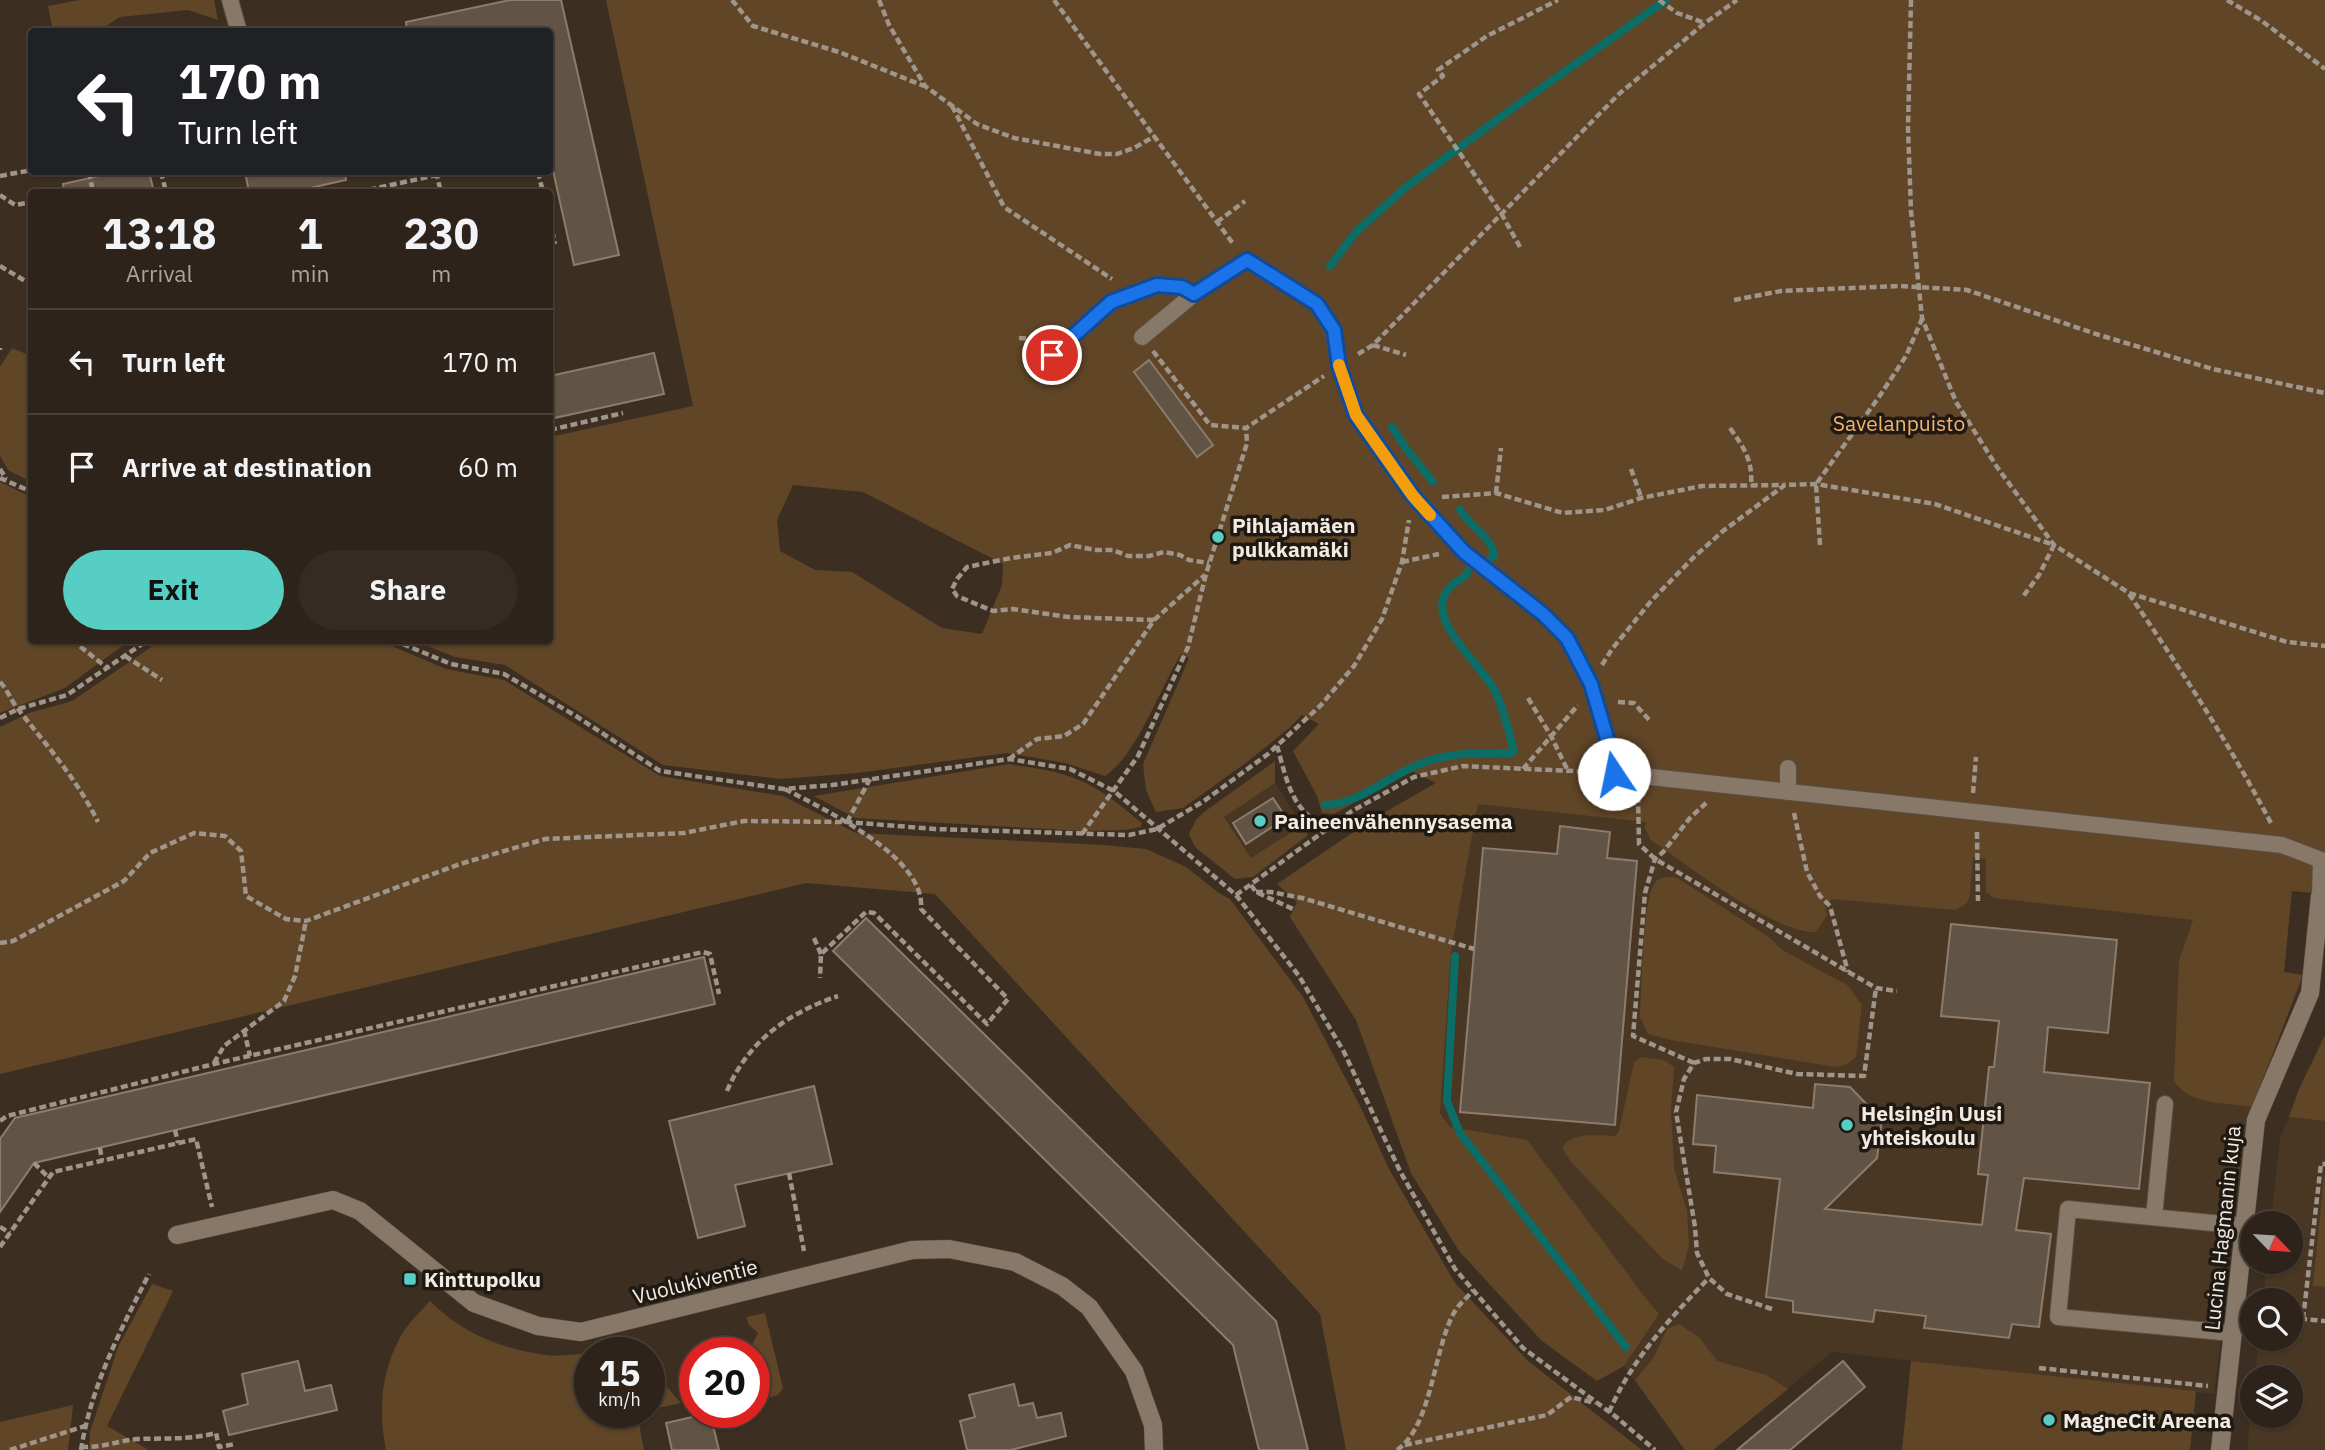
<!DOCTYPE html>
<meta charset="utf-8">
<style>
:root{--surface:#2d231a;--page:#352b23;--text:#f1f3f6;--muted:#a7a4a2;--line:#484039;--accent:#56cec3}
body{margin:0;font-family:"IBM Plex Sans",sans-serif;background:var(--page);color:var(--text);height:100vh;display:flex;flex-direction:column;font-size:26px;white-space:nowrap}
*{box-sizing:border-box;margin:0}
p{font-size:23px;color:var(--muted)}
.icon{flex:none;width:38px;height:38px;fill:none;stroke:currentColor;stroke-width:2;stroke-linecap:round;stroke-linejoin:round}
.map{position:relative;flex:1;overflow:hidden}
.side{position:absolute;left:28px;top:189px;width:525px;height:455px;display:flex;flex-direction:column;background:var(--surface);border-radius:7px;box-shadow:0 2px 5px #0004,0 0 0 2px var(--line)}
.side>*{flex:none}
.hud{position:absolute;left:28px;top:28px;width:525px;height:147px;border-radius:7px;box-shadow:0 2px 5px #0004,0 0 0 2px var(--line);background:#202124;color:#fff;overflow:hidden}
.needle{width:46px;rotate:115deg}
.tools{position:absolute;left:2240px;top:1211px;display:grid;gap:14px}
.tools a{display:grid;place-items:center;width:63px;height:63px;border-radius:50%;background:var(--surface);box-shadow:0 2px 5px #0004,0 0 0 2px var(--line);font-size:35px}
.speed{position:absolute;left:574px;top:1337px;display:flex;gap:14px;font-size:35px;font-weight:700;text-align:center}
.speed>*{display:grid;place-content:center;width:91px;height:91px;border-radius:50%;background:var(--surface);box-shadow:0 2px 5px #0004,0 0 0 2px var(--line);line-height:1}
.speed small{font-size:18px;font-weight:400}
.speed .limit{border:10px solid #d22;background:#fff;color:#111}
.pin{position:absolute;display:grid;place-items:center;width:60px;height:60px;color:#fff;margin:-30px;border:4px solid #fff;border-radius:50%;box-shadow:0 2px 7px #0007}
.me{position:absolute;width:77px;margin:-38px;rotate:349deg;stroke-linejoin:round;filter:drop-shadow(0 0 5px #0008)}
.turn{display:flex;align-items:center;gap:24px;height:147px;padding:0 35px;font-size:32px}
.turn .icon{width:91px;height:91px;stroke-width:2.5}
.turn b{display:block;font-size:49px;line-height:60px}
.eta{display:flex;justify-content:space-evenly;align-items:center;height:119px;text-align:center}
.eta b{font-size:42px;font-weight:800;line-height:49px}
.button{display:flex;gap:14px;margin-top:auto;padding:14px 35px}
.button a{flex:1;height:80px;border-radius:42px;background:var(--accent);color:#111;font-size:28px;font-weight:800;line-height:80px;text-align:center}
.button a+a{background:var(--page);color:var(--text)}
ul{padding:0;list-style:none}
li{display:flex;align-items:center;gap:21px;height:105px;padding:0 35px;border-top:2px solid var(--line)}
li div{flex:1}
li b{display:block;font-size:26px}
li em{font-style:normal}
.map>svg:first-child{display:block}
.built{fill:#493724}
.green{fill:#604527;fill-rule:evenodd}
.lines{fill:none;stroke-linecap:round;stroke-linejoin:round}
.stream{stroke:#0c6d66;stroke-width:8}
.building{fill:#625445;stroke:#8c7c6d;stroke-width:2}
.service-casing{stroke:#594e42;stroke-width:18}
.minor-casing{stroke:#594e42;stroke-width:19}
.path{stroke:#a0958a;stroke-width:4.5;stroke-dasharray:7 3.5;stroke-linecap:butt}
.service{stroke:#877868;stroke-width:16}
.minor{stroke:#877868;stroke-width:18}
.route-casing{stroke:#114b97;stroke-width:18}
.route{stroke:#1a73e8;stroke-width:12}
.slow{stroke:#f59e0b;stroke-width:12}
.poi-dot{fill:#56cec3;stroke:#1f1913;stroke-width:2.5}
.labels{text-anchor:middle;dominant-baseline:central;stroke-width:7;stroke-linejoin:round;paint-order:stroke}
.park-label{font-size:21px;fill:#f1b370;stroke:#1f1913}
.poi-label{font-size:21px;font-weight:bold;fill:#f3ebe2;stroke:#1f1913;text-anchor:start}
.street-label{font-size:21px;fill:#f3ebe2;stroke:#1f1913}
</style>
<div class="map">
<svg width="2325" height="1450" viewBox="0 0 2325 1450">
<rect width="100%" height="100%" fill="#3c2f22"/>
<g class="built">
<path d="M 1275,783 L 1302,825 L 1251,858 L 1224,816 Z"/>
<path d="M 1478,804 L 2291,891 L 2284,972 L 2303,975 L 2247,1122 L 2214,1394 L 1832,1352 L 1713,1450 L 1685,1450 L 1440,1113 L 1451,952 Z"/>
<path d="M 2289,1117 L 2325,1121 L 2325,1450 L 2247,1450 L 2252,1401 L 2252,1416 L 2291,1416 L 2291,1377 L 2255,1377 L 2259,1339 L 2291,1339 L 2291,1300 L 2263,1300 L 2267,1262 L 2291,1262 L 2291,1223 L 2271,1223 L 2280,1138 Z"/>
</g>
<g class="green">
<path d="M 80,0 L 214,0 L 218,20 L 188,10 L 120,17 L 98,31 L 53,31 L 48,6 Z"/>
<path d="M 606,0 L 2325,0 L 2325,894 L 2292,891 L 2284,972 L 2303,975 L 2252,1107 C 2224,1102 2191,1106 2174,1081 L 2179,961 L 2193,920 L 1994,898 L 1986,892 L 1986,859 L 1973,857 L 1970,895 L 1967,903 L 1955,910 L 1832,899 L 1825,905 L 1827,915 L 1816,932 C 1773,933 1688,865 1651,840 L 1645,828 L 1646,822 L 1478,804 L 1451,952 L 1440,1113 L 1450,1127 L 1527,1140 L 1647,1300 L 1659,1314 L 1624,1366 L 1597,1381 L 1542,1341 L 1459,1251 L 1411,1173 L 1356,1020 L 1290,917 L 1297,902 L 1277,884 L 1371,820 L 1436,783 L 1412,771 L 1334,814 L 1322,813 L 1317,796 L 1293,751 L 1319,724 L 1302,715 L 1288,729 L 1247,762 L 1183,808 L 1156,812 L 1146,790 L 1143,764 L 1189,658 L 1181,654 C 1160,688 1137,755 1105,776 L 1065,763 L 1007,753 L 857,773 L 780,779 L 663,765 L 505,665 L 455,657 L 415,641 L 550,640 L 550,437 L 693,406 ZM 793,485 L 863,492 L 1003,564 L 1002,585 L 982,634 L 942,628 L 852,572 L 815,570 L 780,551 L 777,520 Z"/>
<path d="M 12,348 L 31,356 L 31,482 L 8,470 L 0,456 L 0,367 Z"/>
<path d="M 0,482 L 31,497 L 32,640 L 129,641 L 65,688 L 0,713 Z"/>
<path d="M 160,641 L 380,641 L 446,669 L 504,680 L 660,776 L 783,796 L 856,833 L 1104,845 L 1146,849 L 1186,867 L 1219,893 L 1230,899 L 1303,997 L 1361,1108 L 1389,1169 L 1455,1283 L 1528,1361 L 1642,1450 L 1346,1450 L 1320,1314 L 935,894 L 806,883 L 0,1074 L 0,727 L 29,713 L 72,701 Z"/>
<path d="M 1275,761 L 1275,783 L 1224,817 L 1251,858 L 1302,825 L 1308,835 L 1253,877 L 1235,879 L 1195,847 L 1189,834 L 1196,820 L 1204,812 Z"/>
<path d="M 1009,764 C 1032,768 1057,770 1079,780 C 1102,789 1123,808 1142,823 L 1141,827 L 1125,830 L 1082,831 L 855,818 L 814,796 Z"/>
<path d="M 1673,877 L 1679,879 L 1770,938 L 1782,950 L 1847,985 L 1862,1005 L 1856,1057 L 1847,1064 L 1836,1067 L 1671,1040 L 1648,1034 L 1640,1017 C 1642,989 1642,905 1654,884 C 1658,877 1665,877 1673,877 Z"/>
<path d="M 2325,1035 L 2325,1121 L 2289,1117 L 2299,1089 Z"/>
<path d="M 1641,1057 L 1664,1060 L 1674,1067 L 1671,1110 L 1674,1168 L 1687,1211 L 1689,1245 L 1682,1271 L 1662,1258 L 1571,1162 L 1562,1148 C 1572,1131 1598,1136 1615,1136 L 1619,1131 L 1634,1062 Z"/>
<path d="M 2324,1175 L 2325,1176 L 2325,1287 L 2313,1286 Z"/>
<path d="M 152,1284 L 173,1291 L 107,1426 L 149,1450 L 89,1450 L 90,1432 L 118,1347 Z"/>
<path d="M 430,1301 C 460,1332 503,1350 546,1355 C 560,1357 576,1354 590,1353 L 590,1412 L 640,1412 L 637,1413 L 644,1450 L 386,1450 C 378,1410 381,1370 402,1334 C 409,1322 421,1311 430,1301 Z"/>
<path d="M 765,1313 L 783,1388 L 778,1395 L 754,1402 L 754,1353 L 748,1353 L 758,1333 L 749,1325 L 746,1317 Z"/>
<path d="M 1679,1324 L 1700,1338 L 1717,1361 L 1766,1375 L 1788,1389 L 1713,1450 L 1685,1450 L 1635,1380 L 1653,1359 L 1667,1329 Z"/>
<path d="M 1911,1361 L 2196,1391 L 2190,1450 L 1902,1450 Z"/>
<path d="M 649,1383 L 668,1388 L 681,1403 L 649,1410 Z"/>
<path d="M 73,1405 L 68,1450 L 0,1450 L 0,1422 Z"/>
</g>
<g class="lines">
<g class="stream">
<path d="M 1330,266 L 1356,232 L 1406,187 L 1506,113 L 1666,0"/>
<path d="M 1392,427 L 1405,447 L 1433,482"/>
<path d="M 1460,509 C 1468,526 1493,537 1494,556 L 1490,559"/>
<path d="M 1325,805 C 1360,804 1388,776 1420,764 C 1450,752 1480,753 1512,753 L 1514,751 C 1508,731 1504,707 1494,689 C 1474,655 1407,605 1466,576 L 1468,571"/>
<path d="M 1455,956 L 1447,1101 L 1460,1133 L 1626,1347"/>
</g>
</g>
<g class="building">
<path d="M 510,0 L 561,0 L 619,255 L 574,265 L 550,157 L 550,32 L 407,32 L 406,22 Z"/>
<path d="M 117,172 L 149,172 L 154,192 L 64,192 L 63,184 Z"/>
<path d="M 245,172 L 345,172 L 346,180 L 292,192 L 249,192 Z"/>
<path d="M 654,353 L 664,394 L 550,419 L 550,376 Z"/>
<path d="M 1149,360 L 1213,445 L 1197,457 L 1134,372 Z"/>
<path d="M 1273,798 L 1286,818 L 1246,844 L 1233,823 Z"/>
<path d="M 1560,826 L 1610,832 L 1607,858 L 1637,861 L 1615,1125 L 1460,1112 L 1483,848 L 1557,854 Z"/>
<path d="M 866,918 L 1276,1321 L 1308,1450 L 1259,1450 L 1233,1345 L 833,951 Z"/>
<path d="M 1951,924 L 2117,940 L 2108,1033 L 2048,1027 L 2044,1072 L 2150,1083 L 2139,1189 L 2024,1178 L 2016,1230 L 2051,1234 L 2039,1327 L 2012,1324 L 2009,1338 L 1924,1328 L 1926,1316 L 1875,1310 L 1873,1322 L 1793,1312 L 1793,1301 L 1766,1297 L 1780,1179 L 1714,1172 L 1716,1146 L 1693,1144 L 1697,1095 L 1813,1108 L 1815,1084 L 1850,1087 L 1882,1120 L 1877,1158 L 1825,1209 L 1982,1225 L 1988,1175 L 1978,1174 L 1989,1067 L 1994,1067 L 1999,1021 L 1941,1016 Z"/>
<path d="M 704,957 L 715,1004 L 34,1163 L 0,1212 L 0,1139 L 15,1118 Z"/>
<path d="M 814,1086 L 832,1164 L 735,1185 L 745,1226 L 698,1238 L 669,1121 Z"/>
<path d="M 298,1361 L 305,1391 L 331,1385 L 337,1410 L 229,1435 L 223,1411 L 248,1404 L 242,1374 Z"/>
<path d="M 1843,1361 L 1865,1387 L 1790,1450 L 1737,1450 Z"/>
<path d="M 1014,1384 L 1019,1406 L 1033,1403 L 1037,1418 L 1061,1413 L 1066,1436 L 1011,1450 L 967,1450 L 960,1421 L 975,1417 L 969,1395 Z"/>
<path d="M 710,1413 L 719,1450 L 672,1450 L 666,1423 Z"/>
</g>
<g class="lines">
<g class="service-casing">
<g id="service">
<path d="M 230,0 L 239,32"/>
<path d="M 1142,337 L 1194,294 L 1247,260 L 1317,304 L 1333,330 L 1339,366 L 1356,415 L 1413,496 L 1464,552 L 1543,614 L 1567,638 L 1591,684 L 1606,735 L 1614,773 L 2282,845 L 2321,860 L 2320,896"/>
<path d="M 1052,355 L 1111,302 L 1157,285 L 1182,287 L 1194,294"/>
<path d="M 1788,792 L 1788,768"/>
<path d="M 2154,1217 L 2165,1104"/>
<path d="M 2233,1333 L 2058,1317 L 2068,1209 L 2244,1226"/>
</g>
</g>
<g class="minor-casing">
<g id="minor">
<path d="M 177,1235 L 333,1200 L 360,1211 L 474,1303 L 538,1326 L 581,1332 L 912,1250 L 949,1249 L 1015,1262 L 1062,1286 L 1089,1307 L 1134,1371 L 1153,1425 L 1154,1450"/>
<path d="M 2220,1450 L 2256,1120 L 2310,993 L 2320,896"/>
</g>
</g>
<g class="path">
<path d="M 732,0 L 753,26 L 839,52 L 924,86"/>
<path d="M 879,0 L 889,25 L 925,86 L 977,124 L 1014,138 L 1100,154 L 1117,154 L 1134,148 L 1155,136"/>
<path d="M 1054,0 L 1234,245"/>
<path d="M 1659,0 L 1677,13 L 1705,23"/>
<path d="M 1911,0 L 1908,128 L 1911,211 L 1922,318 L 1956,402 L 1997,467 L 2054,545 L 2129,593 L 2287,642 L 2325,646"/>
<path d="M 2227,0 L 2262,21 L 2325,69"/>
<path d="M 952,106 L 1004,207 L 1112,279"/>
<path d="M 89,172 L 93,192"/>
<path d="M 161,172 L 166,192"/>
<path d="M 436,172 L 441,192"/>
<path d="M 538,172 L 543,192"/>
<path d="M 0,176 L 32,170"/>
<path d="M 79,192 L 92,190"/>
<path d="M 359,192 L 437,175"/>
<path d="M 0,195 L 15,205 L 32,202"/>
<path d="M 550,221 L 555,244"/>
<path d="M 1217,222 L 1245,201"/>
<path d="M 1520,247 L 1501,213 L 1419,94 L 1443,76 L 1438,70 L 1487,36 L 1558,0"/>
<path d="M 0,266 L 32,285"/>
<path d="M 1734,300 L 1781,291 L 1900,286 L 1967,290 L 2099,335 L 2213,369 L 2325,393"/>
<path d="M 1019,338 L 1035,339 L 1038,337"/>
<path d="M 1373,345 L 1406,355"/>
<path d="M 0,348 L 0,350"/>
<path d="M 1153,351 L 1210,425 L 1246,428 L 1324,376"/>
<path d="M 1358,354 L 1373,345 L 1620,93 L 1705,23 L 1737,0"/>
<path d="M 1730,428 C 1744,448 1753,460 1751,486"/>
<path d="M 550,430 L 623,413"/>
<path d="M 0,469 L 6,479"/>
<path d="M 1631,469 L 1641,497"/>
<path d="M 0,478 L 32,492"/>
<path d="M 1496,493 L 1501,448"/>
<path d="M 1442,497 L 1496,493 L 1563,513 L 1605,510 L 1641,498 L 1702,486 L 1785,485"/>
<path d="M 1820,545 L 1816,484 L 1879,397 L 1906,356 L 1922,319"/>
<path d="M 1402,562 L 1439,554"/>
<path d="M 2129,594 C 2181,669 2230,745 2272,825"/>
<path d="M 1154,620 L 1068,617 L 1013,609 L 993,611 L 957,596 L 952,589 L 957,579 L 967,567 L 1011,558 L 1052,553 L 1070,545 L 1095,550 L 1113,550 L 1128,556 L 1149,556 L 1164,552 L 1180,555 L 1189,560 L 1209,563"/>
<path d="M 72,640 L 106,667"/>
<path d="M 393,640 L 451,664 L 504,674 L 576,716 L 660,771 L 784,789 L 832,785 L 1009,759 L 1070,769 L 1114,791 L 1236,895 L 1299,976 L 1344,1052 L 1400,1171 L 1455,1269 L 1523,1348 L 1615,1416 L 1655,1450"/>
<path d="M 125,656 L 162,680"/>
<path d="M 1602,665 L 1612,649 L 1652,600 L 1693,558 L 1723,531 L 1785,485 L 1816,484 L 1935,504 L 2054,545 L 2039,575 L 2022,598"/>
<path d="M 0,682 C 8,690 11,701 18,709 C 47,746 77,779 98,822"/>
<path d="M 1528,698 L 1551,736 L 1568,771"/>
<path d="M 1618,702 L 1634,703 L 1651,722"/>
<path d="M 0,718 L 18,709 L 67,695 L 148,640"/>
<path d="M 1277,746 C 1283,766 1288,793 1302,809 C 1309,818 1319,823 1329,829"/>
<path d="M 1009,759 L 1037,739 L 1064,736 L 1083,724 L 1154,620 L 1205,575"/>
<path d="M 1523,769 L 1578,705"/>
<path d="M 785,789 C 825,810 926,857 921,909 L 1008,999 L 987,1024 L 874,913 L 866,912 L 821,954 L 820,978"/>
<path d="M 1973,793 L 1976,757"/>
<path d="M 1638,796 L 1639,844 L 1655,859 L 1876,988 L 1897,991"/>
<path d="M 1794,813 L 1807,872 L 1820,896 L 1830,906 L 1848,972"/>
<path d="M 847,822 L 870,779"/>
<path d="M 1977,832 L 1978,901"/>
<path d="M 1082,834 L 1138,756 L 1188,647 L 1206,574 L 1247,443 L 1246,428"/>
<path d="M 1251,885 L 1256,892 L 1293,909"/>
<path d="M 1256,892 L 1271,892 L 1302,898 L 1474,949"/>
<path d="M 1236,895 L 1352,811 L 1414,777 L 1463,766 L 1593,772"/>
<path d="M 814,938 L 821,954"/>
<path d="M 0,943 L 13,941 L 124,881 L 150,853 L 194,833 L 225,836 L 241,851 L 246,896 L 286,919 L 306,921 L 460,864 L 545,839 L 684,833 L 744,821 L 847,822 L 935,829 L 1129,835 L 1157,829 L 1204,801 L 1268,754 L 1321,705 L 1354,666 L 1382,619 L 1402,562 L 1409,520"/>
<path d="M 244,1030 L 250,1056"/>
<path d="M 214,1063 L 224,1046 L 284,1001 L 295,976 L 306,921"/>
<path d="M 1694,1063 L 1633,1036 L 1645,893 L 1655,859 L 1663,852 L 1690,818 L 1706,803"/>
<path d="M 727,1091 C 748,1041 788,1013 838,996"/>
<path d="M 0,1121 L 7,1116 L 214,1064 L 703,952 L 710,954 L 719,994"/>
<path d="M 175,1130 L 178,1143"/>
<path d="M 100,1148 L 102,1161"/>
<path d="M 34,1163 L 49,1178"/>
<path d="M 789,1173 L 804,1251"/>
<path d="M 0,1227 L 10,1233"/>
<path d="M 0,1247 L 53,1172 L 196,1139 L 212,1207"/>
<path d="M 1772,1309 L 1727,1294 L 1709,1278 L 1697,1253 L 1695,1227 L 1676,1112 L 1684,1079 L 1694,1063 L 1706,1059 L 1730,1059 L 1797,1074 L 1864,1076 L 1876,988"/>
<path d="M 2291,1313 L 2303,1319 L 2325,1321"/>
<path d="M 2303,1319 L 2321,1164 L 2325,1164"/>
<path d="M 2039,1368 L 2208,1386"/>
<path d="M 1609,1412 C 1632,1359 1670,1318 1709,1278"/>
<path d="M 1405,1445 L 1547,1415 L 1571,1397 L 1595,1403"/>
<path d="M 81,1447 C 101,1448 118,1441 137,1439 C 164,1438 189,1440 216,1433 L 219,1447 L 235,1444"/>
<path d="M 10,1450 L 85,1426"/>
<path d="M 81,1450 C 91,1386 120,1331 149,1274"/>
<path d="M 1397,1450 C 1433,1425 1433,1348 1455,1311 C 1460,1303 1468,1297 1473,1290"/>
</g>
<use href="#service" class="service"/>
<use href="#minor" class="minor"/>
</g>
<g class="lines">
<g class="route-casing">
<path id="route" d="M 1052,355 L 1111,302 L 1157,285 L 1182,287 L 1194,294 L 1247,260 L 1317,304 L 1334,330 L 1339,366 L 1356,415 L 1413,496 L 1464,552 L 1543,614 L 1567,638 L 1591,684 L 1606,735 L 1614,774"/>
</g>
<use href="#route" class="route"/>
<path class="slow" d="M 1339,365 L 1356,415 L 1413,496 L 1430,515"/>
</g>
<g class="poi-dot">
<circle cx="1218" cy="537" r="7"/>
<circle cx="1260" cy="821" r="7"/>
<circle cx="1847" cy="1125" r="7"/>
<rect x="403" y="1272" width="14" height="14" rx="3.5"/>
<circle cx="2049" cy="1420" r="7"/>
</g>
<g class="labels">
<g class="park-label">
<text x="1899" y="423">Savelanpuisto</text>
</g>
<g class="poi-label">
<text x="1232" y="525">Pihlajamäen<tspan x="1232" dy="24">pulkkamäki</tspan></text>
<text x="1274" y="821">Paineenvähennysasema</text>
<text x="1861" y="1113">Helsingin Uusi<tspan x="1861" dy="24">yhteiskoulu</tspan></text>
<text x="424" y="1279">Kinttupolku</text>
<text x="2063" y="1420">MagneCit Areena</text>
</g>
<g class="street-label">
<text transform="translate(2222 1228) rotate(-84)">Lucina Hagmanin kuja</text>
<text transform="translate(695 1281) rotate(-14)">Vuolukiventie</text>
</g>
</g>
</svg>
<div class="tools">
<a><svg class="needle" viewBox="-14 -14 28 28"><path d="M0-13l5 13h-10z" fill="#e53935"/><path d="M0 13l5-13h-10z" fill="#a7a4a2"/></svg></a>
<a><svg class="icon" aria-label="search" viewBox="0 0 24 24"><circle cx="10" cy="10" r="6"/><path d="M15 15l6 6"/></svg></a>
<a><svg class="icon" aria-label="layers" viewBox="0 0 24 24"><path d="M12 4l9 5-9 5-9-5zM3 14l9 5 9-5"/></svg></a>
</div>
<div class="speed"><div>15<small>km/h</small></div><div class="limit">20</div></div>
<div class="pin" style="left:1052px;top:355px;background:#d93025"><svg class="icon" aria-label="arrive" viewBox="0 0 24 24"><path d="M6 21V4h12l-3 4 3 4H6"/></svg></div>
<svg class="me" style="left:1614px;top:774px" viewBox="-20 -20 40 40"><circle r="19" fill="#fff"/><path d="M0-13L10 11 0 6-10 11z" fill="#1a73e8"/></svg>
<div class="hud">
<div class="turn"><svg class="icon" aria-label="left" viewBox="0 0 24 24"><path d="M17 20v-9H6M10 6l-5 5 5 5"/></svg><div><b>170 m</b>Turn left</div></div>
</div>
<section class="side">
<div class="eta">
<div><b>13:18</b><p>Arrival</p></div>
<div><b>1</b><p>min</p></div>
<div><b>230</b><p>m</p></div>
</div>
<ul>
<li><svg class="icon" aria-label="left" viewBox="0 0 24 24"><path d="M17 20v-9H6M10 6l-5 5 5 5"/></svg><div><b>Turn left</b></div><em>170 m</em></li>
<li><svg class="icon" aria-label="arrive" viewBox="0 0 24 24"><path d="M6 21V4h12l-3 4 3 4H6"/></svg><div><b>Arrive at destination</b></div><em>60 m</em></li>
</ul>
<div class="button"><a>Exit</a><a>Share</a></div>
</section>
</div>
